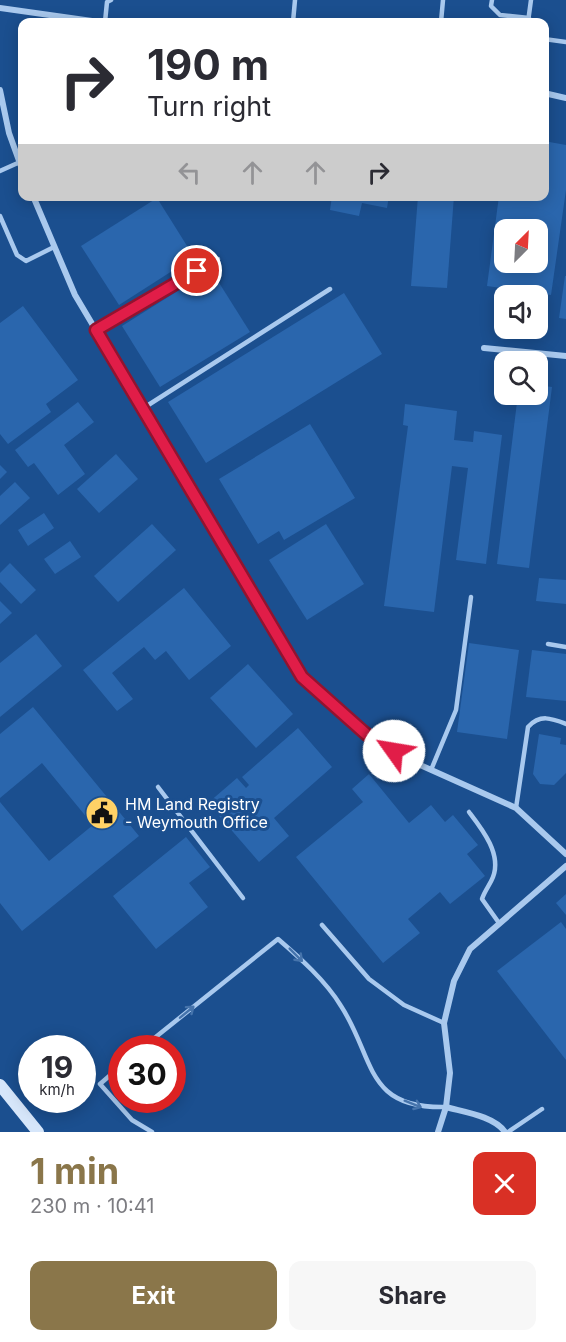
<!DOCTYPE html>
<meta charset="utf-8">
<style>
:root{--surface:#fff;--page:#f7f7f7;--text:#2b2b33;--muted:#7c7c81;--accent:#8a764a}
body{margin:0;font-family:Inter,sans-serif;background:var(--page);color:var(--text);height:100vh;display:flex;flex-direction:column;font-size:22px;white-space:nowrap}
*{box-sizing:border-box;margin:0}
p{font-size:20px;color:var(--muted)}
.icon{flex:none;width:33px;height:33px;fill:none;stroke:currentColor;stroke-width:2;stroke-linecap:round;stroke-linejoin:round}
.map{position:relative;height:1132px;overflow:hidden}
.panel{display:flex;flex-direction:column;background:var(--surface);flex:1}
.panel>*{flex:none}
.banner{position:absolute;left:18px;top:18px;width:531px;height:183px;border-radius:12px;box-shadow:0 3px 15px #0003;background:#fff;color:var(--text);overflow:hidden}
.needle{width:39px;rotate:24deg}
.buttons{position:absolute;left:494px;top:219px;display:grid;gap:12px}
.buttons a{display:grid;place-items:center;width:54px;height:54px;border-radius:12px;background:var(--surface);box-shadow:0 3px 15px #0003;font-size:30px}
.speed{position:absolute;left:18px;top:1035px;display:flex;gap:12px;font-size:30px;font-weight:700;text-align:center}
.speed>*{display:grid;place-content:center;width:78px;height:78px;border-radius:50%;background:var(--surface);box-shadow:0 3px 15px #0003;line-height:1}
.speed small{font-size:15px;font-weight:400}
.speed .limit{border:9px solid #d22;background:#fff;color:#111}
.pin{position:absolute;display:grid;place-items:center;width:51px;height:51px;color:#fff;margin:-26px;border:3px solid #fff;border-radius:50%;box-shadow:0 2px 6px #0007}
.me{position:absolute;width:66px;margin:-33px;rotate:302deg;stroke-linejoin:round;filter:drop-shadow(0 0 4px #0008)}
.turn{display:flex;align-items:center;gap:21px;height:126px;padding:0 30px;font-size:27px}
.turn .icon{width:78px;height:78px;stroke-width:2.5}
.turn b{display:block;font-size:42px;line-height:51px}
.lanes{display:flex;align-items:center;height:57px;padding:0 30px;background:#0003;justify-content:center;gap:30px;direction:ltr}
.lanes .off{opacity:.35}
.round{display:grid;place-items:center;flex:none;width:63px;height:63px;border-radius:12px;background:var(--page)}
.summary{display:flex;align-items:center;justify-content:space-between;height:102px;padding:0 30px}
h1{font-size:36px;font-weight:700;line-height:45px;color:var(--accent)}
.action{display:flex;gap:12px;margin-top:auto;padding:12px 30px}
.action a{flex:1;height:69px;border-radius:12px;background:var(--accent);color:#fff;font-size:24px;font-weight:700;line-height:69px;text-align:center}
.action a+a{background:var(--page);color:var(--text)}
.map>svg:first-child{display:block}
.building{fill:#2a66ad;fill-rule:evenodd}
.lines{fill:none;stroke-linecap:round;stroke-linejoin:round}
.service{stroke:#a9c9ee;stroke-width:4.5}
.minor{stroke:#a9c9ee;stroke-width:6}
.secondary{stroke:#d6e6fa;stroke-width:12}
.oneway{stroke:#4674ac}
.route-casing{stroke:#92132f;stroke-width:15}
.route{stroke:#e11d48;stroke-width:10}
.labels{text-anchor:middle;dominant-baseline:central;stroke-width:6;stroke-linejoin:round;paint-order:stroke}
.poi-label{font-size:16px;fill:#fff;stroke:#1b4f8f;text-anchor:start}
</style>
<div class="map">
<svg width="566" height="1132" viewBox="0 0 566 1132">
<rect width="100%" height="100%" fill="#1b4f8f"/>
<g class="building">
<path d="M 544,141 L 566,145 L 566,190 L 551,295 L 487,286 L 499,196 L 544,196 ZM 504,230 L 537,230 L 537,262 L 504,262 Z"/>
<path d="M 332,196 L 389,196 L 387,208 L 362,203 L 359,216 L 330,210 Z"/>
<path d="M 418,196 L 454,196 L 447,288 L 411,286 Z"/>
<path d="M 157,198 L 194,257 L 119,305 L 81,246 Z"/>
<path d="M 211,270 L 250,332 L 160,387 L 122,326 Z"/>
<path d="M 565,276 L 566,276 L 566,319 L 559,318 Z"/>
<path d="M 344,293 L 382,354 L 206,463 L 168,402 Z"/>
<path d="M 23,306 L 78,380 L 46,404 L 51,412 L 8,444 L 0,434 L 0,323 Z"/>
<path d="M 537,385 L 552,387 L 529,568 L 497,564 L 518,394 L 537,394 Z"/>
<path d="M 78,402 L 94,422 L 64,445 L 85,474 L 58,495 L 34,463 L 28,467 L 15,450 Z"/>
<path d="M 405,404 L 457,411 L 454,440 L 473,442 L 474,431 L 502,435 L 486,564 L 456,560 L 468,468 L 452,466 L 434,612 L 384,606 L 408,426 L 403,425 Z"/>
<path d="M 310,424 L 355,498 L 284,540 L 279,531 L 258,544 L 219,479 Z"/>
<path d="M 116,454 L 138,479 L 99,513 L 77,489 Z"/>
<path d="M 0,465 L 7,472 L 0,479 Z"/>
<path d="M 15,482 L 30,498 L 0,525 L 0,496 Z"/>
<path d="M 44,513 L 54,528 L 28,546 L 18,530 Z"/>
<path d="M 152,524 L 176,550 L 118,602 L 94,576 Z"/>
<path d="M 326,524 L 364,584 L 307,620 L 269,560 Z"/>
<path d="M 70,541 L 81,557 L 55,574 L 44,559 Z"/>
<path d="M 10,563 L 36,590 L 21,604 L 0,582 L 0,573 Z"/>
<path d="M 539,578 L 566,580 L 566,604 L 536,601 Z"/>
<path d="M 184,588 L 231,646 L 189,680 L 166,651 L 155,660 L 144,647 L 112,673 L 133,699 L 117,711 L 83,670 Z"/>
<path d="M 0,601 L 12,613 L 0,624 Z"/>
<path d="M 36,634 L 62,666 L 0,717 L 0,663 Z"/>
<path d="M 469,643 L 519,650 L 507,739 L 457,732 Z"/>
<path d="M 532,650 L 566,654 L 566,701 L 526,697 Z"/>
<path d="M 248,664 L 293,714 L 256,748 L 210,698 Z"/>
<path d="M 33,707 L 139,836 L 22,931 L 0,903 L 0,802 L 49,861 L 93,825 L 42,763 L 0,798 L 0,734 Z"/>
<path d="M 298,728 L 332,767 L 274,818 L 289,836 L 259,862 L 208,803 L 237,778 L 246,788 L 249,785 L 242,777 Z"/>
<path d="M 539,734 L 561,738 L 560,744 L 566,745 L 566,773 L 554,785 L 540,784 L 533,774 Z"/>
<path d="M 369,774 L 409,823 L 431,805 L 445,822 L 453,815 L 478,845 L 467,854 L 485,876 L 450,904 L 440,892 L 408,919 L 420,933 L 383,963 L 296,857 L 363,802 L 352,789 Z"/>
<path d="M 186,837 L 210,867 L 189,883 L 208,907 L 156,949 L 113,896 Z"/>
<path d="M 566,894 L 566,915 L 556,903 Z"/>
<path d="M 561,922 L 566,929 L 566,1060 L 497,971 Z"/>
</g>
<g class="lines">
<g class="service">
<path d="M 492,0 L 491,6 L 500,15 L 529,18"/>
<path d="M 105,22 L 107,2 L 111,0"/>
<path d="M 293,22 L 295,0"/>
<path d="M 441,22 L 443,0"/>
<path d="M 528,22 L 531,0"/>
<path d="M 544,39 L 566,42"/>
<path d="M 0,171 L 20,162"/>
<path d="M 0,216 L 17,255 L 26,261 L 54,247"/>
<path d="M 96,330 L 218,259"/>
<path d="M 142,409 L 330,289"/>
<path d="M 548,644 L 566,647"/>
<path d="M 431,770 L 456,710 L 471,597"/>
<path d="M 158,787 L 243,898"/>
<path d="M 516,808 L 528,727 C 540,714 551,718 566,724"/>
<path d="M 469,812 C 482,829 502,854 493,877 C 490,885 485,890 482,899 L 499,923"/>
<path d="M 322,925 L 369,979 L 404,1005 L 444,1023"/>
<path d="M 142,1048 L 278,939 C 300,958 326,981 341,1006 C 375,1058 364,1109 446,1107"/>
<path d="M 122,1065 L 100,1084 L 132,1120 L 152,1132"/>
<path d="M 508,1132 L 542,1109"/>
</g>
<g class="minor">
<path d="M 0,8 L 99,22"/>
<path d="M 0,90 L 9,133 L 22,169"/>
<path d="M 544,93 L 566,98"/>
<path d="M 33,196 L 75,295 L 302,677 L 366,734 L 409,760 L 516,808 L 566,854"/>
<path d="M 484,348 L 566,356"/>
<path d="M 446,1107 C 464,1112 494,1116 505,1132"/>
<path d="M 438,1132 L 446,1107 L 450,1073 L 444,1023 L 454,981 L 470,949 L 566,866"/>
</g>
<path class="secondary" d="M 0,1085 L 38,1132"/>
</g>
<defs><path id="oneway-shaft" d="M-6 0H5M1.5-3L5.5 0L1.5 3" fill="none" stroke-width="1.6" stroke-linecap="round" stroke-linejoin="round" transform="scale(1.5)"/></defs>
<g class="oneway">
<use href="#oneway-shaft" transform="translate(296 955) rotate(45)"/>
<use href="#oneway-shaft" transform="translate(187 1012) rotate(-39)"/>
<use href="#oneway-shaft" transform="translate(413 1104) rotate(22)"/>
</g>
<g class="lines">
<g class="route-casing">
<path id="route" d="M 197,271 L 96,330 L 302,677 L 366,734 L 394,751"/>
</g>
<use href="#route" class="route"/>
</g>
<defs>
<g id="civic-disc" transform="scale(1.725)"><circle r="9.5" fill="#ffd166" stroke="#1b4f8f"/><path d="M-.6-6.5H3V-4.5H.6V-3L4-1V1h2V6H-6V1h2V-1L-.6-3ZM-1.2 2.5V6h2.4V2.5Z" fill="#111"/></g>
</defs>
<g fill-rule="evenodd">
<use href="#civic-disc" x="102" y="813"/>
</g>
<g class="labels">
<g class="poi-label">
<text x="125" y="804">HM Land Registry<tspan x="125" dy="18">- Weymouth Office</tspan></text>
</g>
</g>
</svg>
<div class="buttons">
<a><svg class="needle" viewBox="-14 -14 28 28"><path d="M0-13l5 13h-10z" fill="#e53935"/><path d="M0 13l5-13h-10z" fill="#7c7c81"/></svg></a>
<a><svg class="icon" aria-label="sound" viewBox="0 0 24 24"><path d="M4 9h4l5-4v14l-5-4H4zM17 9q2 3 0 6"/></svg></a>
<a><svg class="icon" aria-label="search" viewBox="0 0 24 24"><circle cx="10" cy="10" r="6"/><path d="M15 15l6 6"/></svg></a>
</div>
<div class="speed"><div>19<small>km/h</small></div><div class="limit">30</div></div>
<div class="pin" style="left:197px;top:271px;background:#d93025"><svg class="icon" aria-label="arrive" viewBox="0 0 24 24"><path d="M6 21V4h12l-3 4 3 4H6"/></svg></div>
<svg class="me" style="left:394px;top:751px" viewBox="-20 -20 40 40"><circle r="19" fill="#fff"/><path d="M0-13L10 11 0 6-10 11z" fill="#e11d48"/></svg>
<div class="banner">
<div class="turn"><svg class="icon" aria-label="right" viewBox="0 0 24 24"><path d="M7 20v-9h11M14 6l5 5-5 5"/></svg><div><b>190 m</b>Turn right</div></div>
<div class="lanes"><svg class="icon off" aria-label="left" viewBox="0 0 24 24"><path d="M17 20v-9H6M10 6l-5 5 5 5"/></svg><svg class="icon off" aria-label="ahead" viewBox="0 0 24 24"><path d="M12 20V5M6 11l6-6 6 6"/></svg><svg class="icon off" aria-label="ahead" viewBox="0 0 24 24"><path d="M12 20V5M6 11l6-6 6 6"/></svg><svg class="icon" aria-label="right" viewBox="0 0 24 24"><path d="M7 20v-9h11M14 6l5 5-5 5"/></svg></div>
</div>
</div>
<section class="panel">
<div class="summary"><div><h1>1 min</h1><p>230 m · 10:41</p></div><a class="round" style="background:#d93025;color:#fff"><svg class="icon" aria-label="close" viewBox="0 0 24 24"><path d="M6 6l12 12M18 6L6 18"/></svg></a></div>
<div class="action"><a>Exit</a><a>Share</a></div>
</section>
